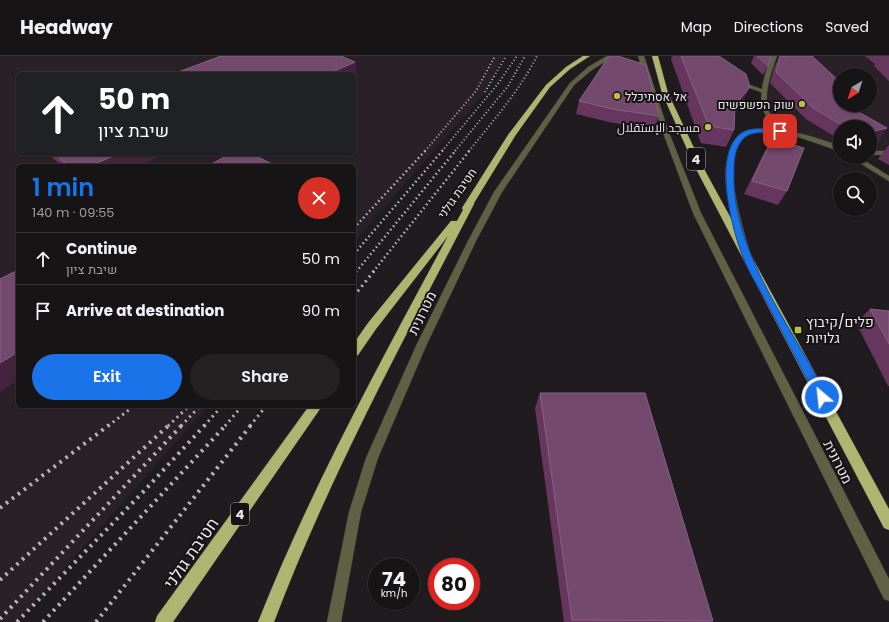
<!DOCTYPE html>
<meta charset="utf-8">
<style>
:root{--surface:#171416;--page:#242123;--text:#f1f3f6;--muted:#9e9ea1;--line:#363335;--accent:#1a73e8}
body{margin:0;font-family:Poppins,Cairo,Heebo,sans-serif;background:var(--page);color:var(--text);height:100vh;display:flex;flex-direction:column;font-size:15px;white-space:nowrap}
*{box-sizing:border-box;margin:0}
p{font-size:13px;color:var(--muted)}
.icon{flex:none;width:22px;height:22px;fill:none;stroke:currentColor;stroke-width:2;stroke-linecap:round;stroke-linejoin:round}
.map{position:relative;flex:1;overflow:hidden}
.panel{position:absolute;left:16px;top:108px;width:340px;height:244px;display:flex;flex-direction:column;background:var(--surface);border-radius:6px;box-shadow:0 1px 3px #0004,0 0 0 1px var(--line)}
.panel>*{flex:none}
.guide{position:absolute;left:16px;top:16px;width:340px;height:84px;border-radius:6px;box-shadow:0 1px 3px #0004,0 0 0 1px var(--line);background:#202124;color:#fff;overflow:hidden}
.needle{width:26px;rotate:218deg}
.controls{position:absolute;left:833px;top:12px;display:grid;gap:8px}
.controls a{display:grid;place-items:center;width:44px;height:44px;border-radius:50%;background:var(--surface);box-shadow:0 1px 3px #0004,0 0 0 1px var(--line);font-size:20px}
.speed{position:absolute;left:368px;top:502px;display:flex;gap:8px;font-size:20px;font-weight:700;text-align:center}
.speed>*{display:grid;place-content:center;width:52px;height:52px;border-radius:50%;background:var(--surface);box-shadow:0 1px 3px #0004,0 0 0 1px var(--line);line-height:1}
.speed small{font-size:10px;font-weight:400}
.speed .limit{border:6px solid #d22;background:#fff;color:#111}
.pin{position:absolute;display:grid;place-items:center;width:34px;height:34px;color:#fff;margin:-17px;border-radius:8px;box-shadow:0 2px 6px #0006}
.me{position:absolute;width:44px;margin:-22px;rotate:332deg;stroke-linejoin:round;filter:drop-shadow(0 0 3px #0008)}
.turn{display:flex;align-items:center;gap:14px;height:84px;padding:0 16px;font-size:18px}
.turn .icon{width:52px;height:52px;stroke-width:2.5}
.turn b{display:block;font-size:28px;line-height:34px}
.round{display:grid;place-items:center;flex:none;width:42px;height:42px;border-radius:21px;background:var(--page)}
.headline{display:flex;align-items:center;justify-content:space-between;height:68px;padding:0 16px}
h1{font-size:24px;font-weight:600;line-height:30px;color:var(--accent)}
.primary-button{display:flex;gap:8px;margin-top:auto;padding:8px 16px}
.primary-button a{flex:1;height:46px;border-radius:24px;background:var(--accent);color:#fff;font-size:16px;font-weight:600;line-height:46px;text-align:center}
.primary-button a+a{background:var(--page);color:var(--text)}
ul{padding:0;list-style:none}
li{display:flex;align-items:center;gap:12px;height:52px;padding:0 16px;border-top:1px solid var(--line)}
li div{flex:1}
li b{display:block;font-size:15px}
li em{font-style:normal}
header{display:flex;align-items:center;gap:24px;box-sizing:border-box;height:56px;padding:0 20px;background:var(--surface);border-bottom:1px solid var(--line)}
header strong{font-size:19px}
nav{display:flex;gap:22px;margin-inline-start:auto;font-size:14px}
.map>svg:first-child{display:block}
.built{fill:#2a2128;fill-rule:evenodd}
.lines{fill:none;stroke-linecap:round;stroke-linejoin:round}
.service-casing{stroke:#3c383b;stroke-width:1}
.pedestrian-casing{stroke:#3c383b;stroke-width:1}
.minor-casing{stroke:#3c383b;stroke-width:1}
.tertiary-casing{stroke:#3c383b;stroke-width:1}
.trunk-casing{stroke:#3c383b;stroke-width:1}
.service{fill:#5e6144;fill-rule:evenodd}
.pedestrian{fill:#5e6144;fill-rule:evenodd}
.minor{fill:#5e6144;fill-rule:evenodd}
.tertiary{fill:#5e6144;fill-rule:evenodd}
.trunk{fill:#aeb570;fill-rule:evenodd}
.rail-far3{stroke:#b8b5b7;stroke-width:2;stroke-dasharray:1 2.5;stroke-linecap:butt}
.rail-far2{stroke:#b8b5b7;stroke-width:2.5;stroke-dasharray:1.5 3;stroke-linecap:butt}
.rail-far1{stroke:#b8b5b7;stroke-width:3;stroke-dasharray:2 4;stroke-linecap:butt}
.rail{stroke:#b8b5b7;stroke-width:4;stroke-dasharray:2.5 5;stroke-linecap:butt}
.wall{fill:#66365f}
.shaded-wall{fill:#44233f}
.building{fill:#74496e;stroke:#876282}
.route{fill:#1a73e8;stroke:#114b97}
.poi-dot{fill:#b7c148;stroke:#161215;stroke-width:1.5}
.labels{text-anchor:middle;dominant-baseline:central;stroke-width:4;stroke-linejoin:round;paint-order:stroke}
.far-poi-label{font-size:12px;fill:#ebe9ea;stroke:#161215;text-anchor:end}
.far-street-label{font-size:12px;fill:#ebe9ea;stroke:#161215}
.shield{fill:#161215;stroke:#aba8aa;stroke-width:1}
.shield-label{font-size:13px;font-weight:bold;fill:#ebe9ea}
.street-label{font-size:14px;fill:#ebe9ea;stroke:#161215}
.poi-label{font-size:14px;fill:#ebe9ea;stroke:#161215;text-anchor:start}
.near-street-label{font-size:17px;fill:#ebe9ea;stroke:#161215}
</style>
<header>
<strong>Headway</strong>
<nav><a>Map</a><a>Directions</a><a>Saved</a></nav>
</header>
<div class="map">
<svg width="889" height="566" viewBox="0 0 889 566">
<rect width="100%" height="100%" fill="#1f1b1e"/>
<g class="built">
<path d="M 0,0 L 503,0 L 484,38 L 354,186 L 354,110 L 18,110 L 18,350 L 208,350 L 17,566 L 0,566 ZM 18,18 L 354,18 L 354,98 L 18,98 Z"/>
<path d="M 774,0 L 889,0 L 889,97 L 870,97 L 870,71 L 840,71 L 840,93 L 784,74 L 765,54 L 768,21 ZM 840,19 L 870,19 L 870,49 L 840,49 Z"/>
</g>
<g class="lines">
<g class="service-casing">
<g id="service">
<path d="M 607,0 L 614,0 L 592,14 L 574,29 L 502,136 L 476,185 L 426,290 L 378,402 L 361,456 L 341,566 L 327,566 L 349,456 L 366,402 L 416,290 L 468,185 L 494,136 L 570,27 L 588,11 Z"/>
<path d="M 638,0 L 644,0 L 668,74 L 701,157 L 889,523 L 889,545 L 884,543 L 693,157 L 662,74 Z"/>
</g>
</g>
<g class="pedestrian-casing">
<path id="pedestrian" d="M 735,25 L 739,25 L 767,35 L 764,37 L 735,27 Z"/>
</g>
<g class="minor-casing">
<g id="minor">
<path d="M 771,0 L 777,0 C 771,18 759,47 774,63 C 780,69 788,72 795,76 L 795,78 C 789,79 780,75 776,71 C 752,53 763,24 771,0 Z"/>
<rect x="870" y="95" width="19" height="4"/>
</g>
</g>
<g class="tertiary-casing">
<g id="tertiary">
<path d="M 767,72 C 792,74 816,81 840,90 L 840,95 C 815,88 793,76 767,76 C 759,76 750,77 744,82 C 720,101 742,169 749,193 L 745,196 L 741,193 C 732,163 713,107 738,80 C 745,73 757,73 767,72 Z"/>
<path d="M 850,101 L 859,101 L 889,120 L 889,125 Z"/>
</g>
</g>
<g class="trunk-casing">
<g id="trunk">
<path d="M 583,0 L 590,0 L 570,13 L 550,31 L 515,80 L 474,147 L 474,148 C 403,285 329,421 274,566 L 258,566 C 311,432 380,307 448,180 L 376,273 L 358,299 L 354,301 L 354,287 L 368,267 L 451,165 L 457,165 L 463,154 L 462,152 L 508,79 L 546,29 L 566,11 Z"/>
<path d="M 652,0 L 658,0 L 668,37 L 703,111 L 889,453 L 889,474 L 884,472 L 695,111 L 662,37 Z"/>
<path d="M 309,350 L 322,350 L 173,566 L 155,566 L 157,560 Z"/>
</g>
</g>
<use href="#service" class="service"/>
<use href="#pedestrian" class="pedestrian"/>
<use href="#minor" class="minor"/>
<use href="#tertiary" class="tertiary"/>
<use href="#trunk" class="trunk"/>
<g class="rail-far3">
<path d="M 485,36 L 506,0"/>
<path d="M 425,95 L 476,35 L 495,0"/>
<path d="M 442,95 L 497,29 L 517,0"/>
<path d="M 455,95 L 508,30 L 525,0"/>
<path d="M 469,95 C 493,65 520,34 537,0"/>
</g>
<g class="rail-far2">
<path d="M 354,172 L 426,94"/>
<path d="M 354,198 L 443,94"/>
<path d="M 356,216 L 456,94"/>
<path d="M 373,216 L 470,94"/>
</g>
<g class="rail-far1">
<path d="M 354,218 L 357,215"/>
<path d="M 354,240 L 374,215"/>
<path d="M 108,370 L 134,350"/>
<path d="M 168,370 L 189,350"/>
<path d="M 181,370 L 200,350"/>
<path d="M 204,370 L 222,350"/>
<path d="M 225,370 L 242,350"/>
<path d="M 250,370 L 266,350"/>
</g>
<g class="rail">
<path d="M 0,452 L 109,369"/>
<path d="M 0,524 L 169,369"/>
<path d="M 0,563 L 182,369"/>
<path d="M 17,566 L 144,435 L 205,369"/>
<path d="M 43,566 L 226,369"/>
<path d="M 96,566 L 251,369"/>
</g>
</g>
<g class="wall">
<path d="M 672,0 L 719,0 L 742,47 L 735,56 L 734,74 L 726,91 L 701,87 L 671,3 Z"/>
<path d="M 754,0 L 771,0 L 768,10 L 763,19 L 751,7 Z"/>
<path d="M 780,0 L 786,1 L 786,0 L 812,0 L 840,26 L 840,49 L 853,49 L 851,52 L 887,72 L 879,84 L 870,86 L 870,71 L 840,71 L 840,84 L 806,63 L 770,27 L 775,10 Z"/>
<path d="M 865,0 L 889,0 L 889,25 L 874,10 L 875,8 Z"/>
<path d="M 579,45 L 659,60 L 654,74 L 609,66 L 576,58 Z"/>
<path d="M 772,83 L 787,135 L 778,149 L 744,138 L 764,97 Z"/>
<path d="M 889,89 L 889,109 L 878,103 Z"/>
<path d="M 48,98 L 164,98 L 138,110 L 62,110 Z"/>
<path d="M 870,253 L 889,255 L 889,330 L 888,330 L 856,267 Z"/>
<path d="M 540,337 L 713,565 L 710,566 L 564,566 L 535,352 Z"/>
</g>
<g class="shaded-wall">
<path d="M 355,6 L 357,22 L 354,23 L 354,18 L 328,18 Z"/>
<path d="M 750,31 L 742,47 L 727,65 L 735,49 Z"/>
<path d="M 887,72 L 879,84 L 870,86 L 870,76 Z"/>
<path d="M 118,98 L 164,98 L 138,110 L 90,110 Z"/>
<path d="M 18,296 L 18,324 L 0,336 L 0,307 Z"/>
</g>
<g class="building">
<path d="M 221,0 L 341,0 L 355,6 L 328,18 L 173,18 Z"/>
<path d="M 609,0 L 618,0 L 646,9 L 659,60 L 612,53 L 579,45 Z"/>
<path d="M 681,0 L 719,0 L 746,18 L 750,31 L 735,49 L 734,74 L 709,70 Z"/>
<path d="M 757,0 L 771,0 L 768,10 Z"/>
<path d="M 780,0 L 789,1 L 789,0 L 812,0 L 840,26 L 840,44 L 838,44 L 840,46 L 840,49 L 846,49 L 887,72 L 870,76 L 870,71 L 845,71 L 813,52 L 776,16 Z"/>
<path d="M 772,83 L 804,92 L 787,135 L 752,125 Z"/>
<path d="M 55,98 L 118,98 L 90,110 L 67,109 Z"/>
<path d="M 230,98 L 252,98 L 276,110 L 208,110 Z"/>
<path d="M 18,214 L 18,296 L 0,307 L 0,223 Z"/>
<path d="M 870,253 L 889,255 L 889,288 Z"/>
<path d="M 540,337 L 645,337 L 713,565 L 572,564 Z"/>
</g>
<path class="route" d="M 769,72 L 780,73 L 783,75 C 774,81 754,71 743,83 C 735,92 734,103 734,114 C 730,195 793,271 827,341 L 825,344 L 822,345 L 818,344 C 801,312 784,279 767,247 C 759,232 749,217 743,201 C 732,174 710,92 745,75 C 752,72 762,73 769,72 Z"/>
<g class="poi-dot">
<circle cx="617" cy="40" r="4"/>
<circle cx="802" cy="48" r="4"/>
<circle cx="708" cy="71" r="4"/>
<rect x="794" y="270" width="8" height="8" rx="2"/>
</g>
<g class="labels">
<g class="far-poi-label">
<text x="625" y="40" text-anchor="start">אל אסתיכלל</text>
<text x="794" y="48">שוק הפשפשים</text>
<text x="700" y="71">مسجد الإستقلال</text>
</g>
<g class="far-street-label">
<text transform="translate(457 137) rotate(-55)">חטיבת גולני</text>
</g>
<g class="shield">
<rect x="687" y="92" width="18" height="22" rx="3"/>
<rect x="231" y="447" width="18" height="22" rx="3"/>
</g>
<g class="shield-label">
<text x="696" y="103">4</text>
<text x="240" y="458">4</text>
</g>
<g class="street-label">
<text transform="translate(422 257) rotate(-64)">מטרונית</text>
<text transform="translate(838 406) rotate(63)">מטרונית</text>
</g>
<g class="poi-label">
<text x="806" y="266">פלים/קיבוץ<tspan x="806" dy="16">גלויות</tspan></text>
</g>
<g class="near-street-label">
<text transform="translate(191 497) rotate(-55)">חטיבת גולני</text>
</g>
</g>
</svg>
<div class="controls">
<a><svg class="needle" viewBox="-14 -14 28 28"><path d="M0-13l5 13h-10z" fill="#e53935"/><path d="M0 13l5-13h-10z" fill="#9e9ea1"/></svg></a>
<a><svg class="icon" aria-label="sound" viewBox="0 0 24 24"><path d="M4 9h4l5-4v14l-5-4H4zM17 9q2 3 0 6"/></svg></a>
<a><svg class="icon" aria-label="search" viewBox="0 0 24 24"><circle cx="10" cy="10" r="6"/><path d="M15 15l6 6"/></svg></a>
</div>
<div class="speed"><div>74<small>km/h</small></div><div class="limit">80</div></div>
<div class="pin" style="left:780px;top:75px;background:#d93025"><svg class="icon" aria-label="arrive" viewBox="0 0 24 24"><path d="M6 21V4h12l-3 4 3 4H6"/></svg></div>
<svg class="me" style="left:822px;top:341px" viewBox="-20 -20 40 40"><circle r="17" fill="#1a73e8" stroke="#fff" stroke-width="3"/><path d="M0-11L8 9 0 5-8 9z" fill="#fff"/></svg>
<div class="guide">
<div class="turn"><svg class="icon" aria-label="ahead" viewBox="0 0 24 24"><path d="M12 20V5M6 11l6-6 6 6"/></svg><div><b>50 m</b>שיבת ציון</div></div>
</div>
<section class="panel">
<div class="headline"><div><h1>1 min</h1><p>140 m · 09:55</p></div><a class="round" style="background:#d93025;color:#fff"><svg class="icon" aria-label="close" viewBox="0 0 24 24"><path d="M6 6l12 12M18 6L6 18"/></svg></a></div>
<ul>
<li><svg class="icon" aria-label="ahead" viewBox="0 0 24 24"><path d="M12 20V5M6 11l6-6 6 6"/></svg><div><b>Continue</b><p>שיבת ציון</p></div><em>50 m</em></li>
<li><svg class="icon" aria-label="arrive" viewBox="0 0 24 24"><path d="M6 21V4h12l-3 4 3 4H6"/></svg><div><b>Arrive at destination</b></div><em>90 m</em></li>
</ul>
<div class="primary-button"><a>Exit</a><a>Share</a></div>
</section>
</div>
